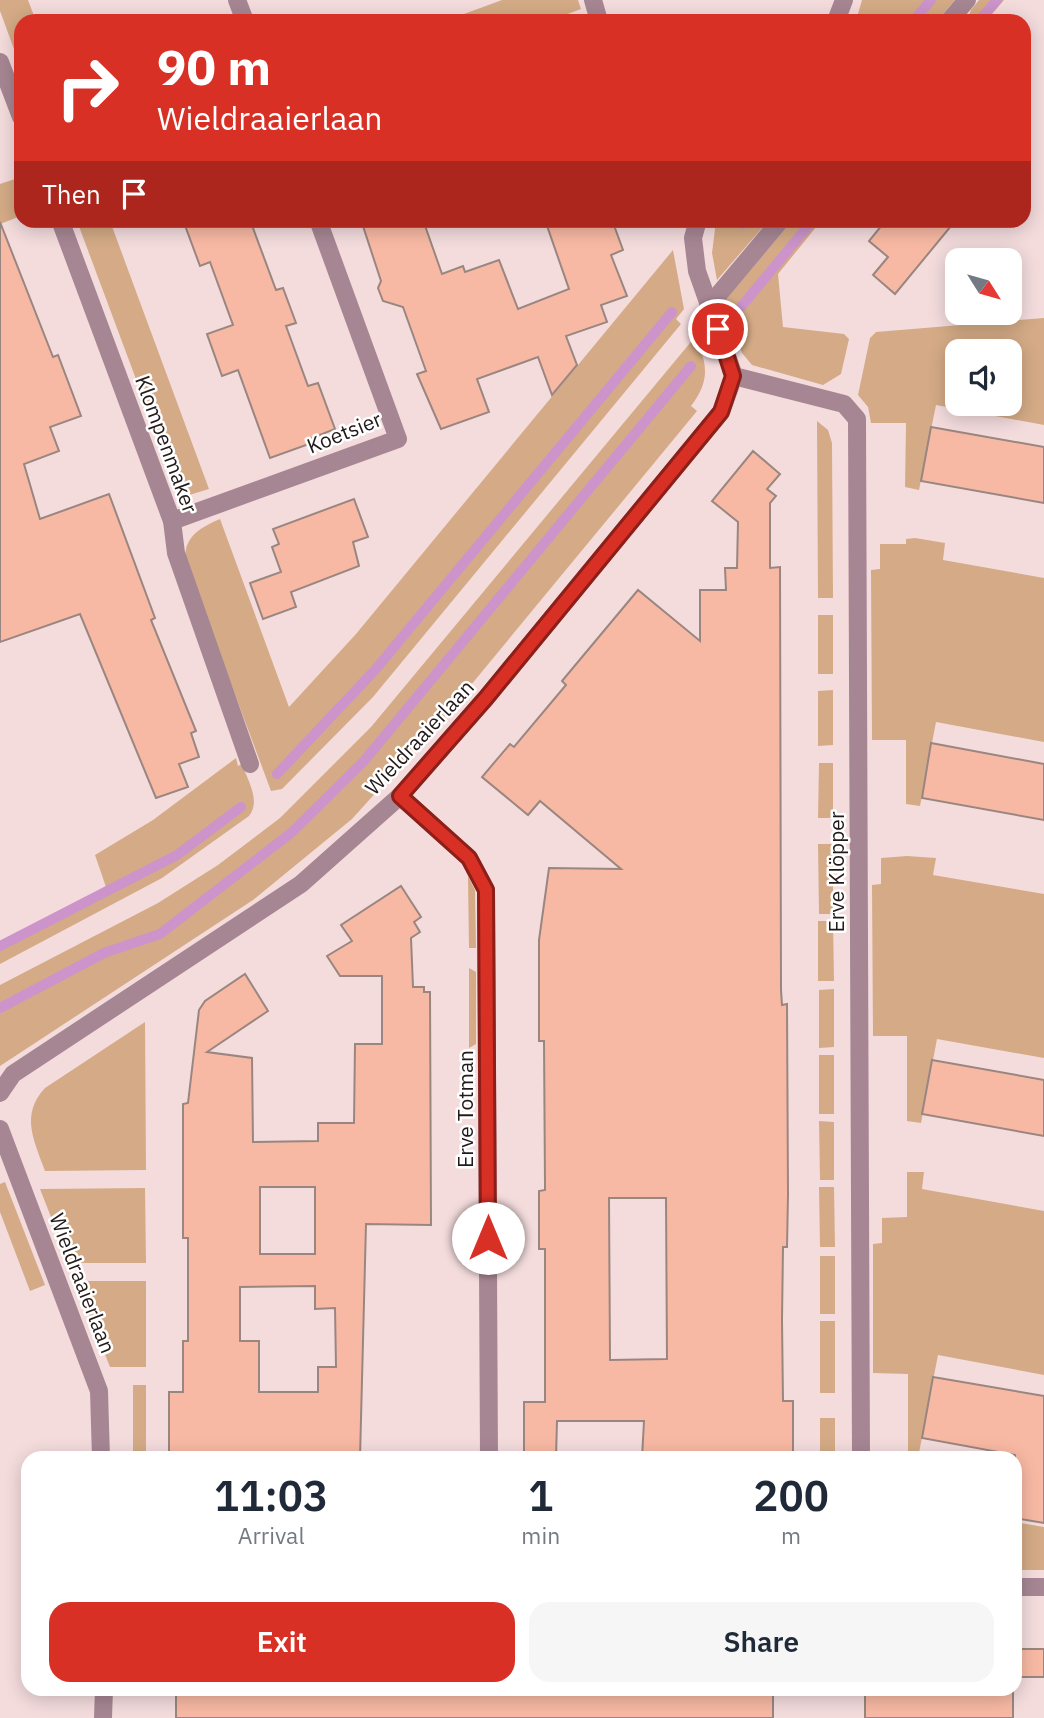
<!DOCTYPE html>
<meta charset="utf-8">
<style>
:root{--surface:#fff;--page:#f6f6f7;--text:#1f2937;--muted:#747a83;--accent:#d93025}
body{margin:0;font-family:"IBM Plex Sans",sans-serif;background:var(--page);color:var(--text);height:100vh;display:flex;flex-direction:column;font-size:26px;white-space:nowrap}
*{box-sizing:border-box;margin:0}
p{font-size:23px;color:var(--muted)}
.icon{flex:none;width:38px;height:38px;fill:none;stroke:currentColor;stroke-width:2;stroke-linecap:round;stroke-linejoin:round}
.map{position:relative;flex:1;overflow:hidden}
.details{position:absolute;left:21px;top:1451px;width:1001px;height:245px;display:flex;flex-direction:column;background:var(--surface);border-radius:21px;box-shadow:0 4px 18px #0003}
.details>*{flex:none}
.hud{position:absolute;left:14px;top:14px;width:1017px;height:214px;border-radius:21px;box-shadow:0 4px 18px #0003;background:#d93025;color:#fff;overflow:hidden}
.needle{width:46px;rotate:127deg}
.tools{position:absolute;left:945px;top:248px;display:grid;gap:14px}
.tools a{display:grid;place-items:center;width:77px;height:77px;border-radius:14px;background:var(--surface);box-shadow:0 4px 18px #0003;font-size:35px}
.pin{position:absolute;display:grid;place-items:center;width:60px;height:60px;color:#fff;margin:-30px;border:4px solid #fff;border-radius:50%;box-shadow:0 2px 7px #0007}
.me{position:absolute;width:77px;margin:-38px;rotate:0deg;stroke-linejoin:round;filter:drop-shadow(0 0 5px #0008)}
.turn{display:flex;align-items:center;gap:24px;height:147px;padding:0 28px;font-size:32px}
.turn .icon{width:91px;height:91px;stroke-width:2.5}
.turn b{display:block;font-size:49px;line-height:60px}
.then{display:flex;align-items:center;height:66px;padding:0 28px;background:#0003;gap:14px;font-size:26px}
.eta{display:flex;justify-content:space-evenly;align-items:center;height:119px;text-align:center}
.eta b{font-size:42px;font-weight:600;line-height:49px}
.action{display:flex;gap:14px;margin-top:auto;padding:14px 28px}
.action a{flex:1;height:80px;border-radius:21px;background:var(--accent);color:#fff;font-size:28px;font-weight:600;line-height:80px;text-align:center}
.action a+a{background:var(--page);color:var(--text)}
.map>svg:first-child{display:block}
.green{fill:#d4ab86;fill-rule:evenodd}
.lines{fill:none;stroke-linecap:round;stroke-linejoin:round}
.stream{stroke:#cc94ca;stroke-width:10}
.building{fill:#f8b9a4;stroke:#9a8680;stroke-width:2;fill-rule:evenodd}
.minor{stroke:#a78694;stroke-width:18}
.route-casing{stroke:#8d1f18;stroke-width:18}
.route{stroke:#d93025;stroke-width:12}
.labels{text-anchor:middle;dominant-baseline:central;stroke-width:5;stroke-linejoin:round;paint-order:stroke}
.street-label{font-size:21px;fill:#221a1a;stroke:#fff}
</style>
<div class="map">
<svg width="1044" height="1718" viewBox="0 0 1044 1718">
<rect width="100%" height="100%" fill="#f4dcdd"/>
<g class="green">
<path d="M 0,0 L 28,0 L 36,21 L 21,21 L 21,68 L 0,11 Z"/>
<path d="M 502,0 L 578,0 L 581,9 L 549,21 L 445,21 Z"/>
<path d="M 862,0 L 955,0 L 937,21 L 856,21 Z"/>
<path d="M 979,0 L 1004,0 L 986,21 L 967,21 L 971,10 Z"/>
<path d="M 21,177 L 21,216 L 0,224 L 0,184 Z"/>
<path d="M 77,221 L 110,221 L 209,489 L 186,496 L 177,489 Z"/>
<path d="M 716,221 L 768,221 L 717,280 L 712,253 Z"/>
<path d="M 792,221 L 821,221 L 778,274 L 783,327 L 844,334 L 849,339 L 841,374 L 823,385 L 752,365 L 742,353 L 724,301 Z"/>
<path d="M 673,250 L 684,309 L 676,319 L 681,324 L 373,697 L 282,789 L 271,791 L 186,563 C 182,538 199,528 220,519 L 289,707 L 356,634 Z"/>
<path d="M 1044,318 L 1044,425 L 936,405 L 919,490 L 905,487 L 906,423 L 871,423 L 868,407 L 858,395 L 870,338 L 876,332 ZM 957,352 L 1010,352 L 1010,404 L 957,404 Z"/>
<path d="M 695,337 C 708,364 710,381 691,406 L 697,411 L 447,714 L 352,819 L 253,900 L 0,1066 L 0,985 L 158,903 L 218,865 L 280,818 L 371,727 Z"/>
<path d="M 817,421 L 828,430 L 832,443 L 833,598 L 818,598 Z"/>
<path d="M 915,538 L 945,543 L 943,560 L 1044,578 L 1044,742 L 936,722 L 920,806 L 906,804 L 906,740 L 872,740 L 871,570 L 880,569 L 880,544 L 906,544 L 906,539 Z"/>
<rect x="818" y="615" width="15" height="59"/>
<path d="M 833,690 L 833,745 L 818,746 L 818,691 Z"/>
<path d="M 236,758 L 238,766 L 242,764 C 248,781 261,801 249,816 L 162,878 L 0,964 L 0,941 L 106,887 L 95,855 L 153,820 Z"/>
<path d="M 819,763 L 833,763 L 833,818 L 818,818 Z"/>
<path d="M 818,844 L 833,844 L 833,914 L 819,914 Z"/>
<path d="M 907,856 L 936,858 L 933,875 L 1044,894 L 1044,1058 L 937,1039 L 921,1123 L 907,1121 L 907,1036 L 873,1036 L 872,885 L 881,884 L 881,858 Z"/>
<path d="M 468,876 L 475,890 L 476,948 L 469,948 Z"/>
<path d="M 818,921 L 833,921 L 834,981 L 818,981 Z"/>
<path d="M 469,968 L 476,972 L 476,1044 L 469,1048 Z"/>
<path d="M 834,989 L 834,1047 L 819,1048 L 819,990 Z"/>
<path d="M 145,1022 L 146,1170 L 45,1171 C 34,1140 20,1115 45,1088 Z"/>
<rect x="819" y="1055" width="15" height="59"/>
<path d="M 819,1121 L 834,1122 L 834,1180 L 820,1180 Z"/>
<path d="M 907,1172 L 924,1172 L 922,1189 L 1044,1211 L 1044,1375 L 938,1355 L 918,1458 L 908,1458 L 908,1374 L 873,1373 L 873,1244 L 882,1243 L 882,1218 L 907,1217 Z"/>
<path d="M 5,1182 L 45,1285 L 30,1291 L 0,1212 L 0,1184 Z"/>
<path d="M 819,1187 L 834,1187 L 835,1247 L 820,1247 Z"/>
<path d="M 145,1188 L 146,1263 L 69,1263 L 40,1189 Z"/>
<rect x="820" y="1256" width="15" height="58"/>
<path d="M 76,1281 L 146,1281 L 146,1367 L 110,1367 Z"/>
<rect x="820" y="1321" width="15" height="72"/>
<rect x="133" y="1385" width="13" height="73"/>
<rect x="820" y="1418" width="15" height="40"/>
<path d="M 1015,1522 L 1044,1527 L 1044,1570 L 1015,1570 Z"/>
</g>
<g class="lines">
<g class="stream">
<path d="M 913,21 L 931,0"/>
<path d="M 979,21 L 997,0"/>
<path d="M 743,224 L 746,220"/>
<path d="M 741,307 L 813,220"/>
<path d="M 277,774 L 375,670 L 672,312"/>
<path d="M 0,946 L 177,855 L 241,807"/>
<path d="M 0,1008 L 104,953 L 160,934 L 291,833 L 364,761 L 691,366"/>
</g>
</g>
<g class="building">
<path d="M 183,220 L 250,220 L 276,290 L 283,288 L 296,323 L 286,326 L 308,386 L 318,383 L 335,429 L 307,440 L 309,444 L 270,458 L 238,370 L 222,376 L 207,334 L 233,325 L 210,262 L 200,266 Z"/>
<path d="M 361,220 L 423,220 L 442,274 L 463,266 L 465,272 L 499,260 L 518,309 L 569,289 L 545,220 L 612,220 L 623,250 L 611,255 L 627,296 L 601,305 L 607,322 L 566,336 L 577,365 L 552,395 L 538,357 L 477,379 L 489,412 L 441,429 L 417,374 L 426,371 L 403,307 L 383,301 L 378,288 L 381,281 Z"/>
<path d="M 886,220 L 956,220 L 895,294 L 873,275 L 888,257 L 869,241 Z"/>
<path d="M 0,222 L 53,357 L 58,355 L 81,416 L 50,427 L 59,451 L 24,464 L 40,519 L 109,494 L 155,618 L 151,620 L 196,731 L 191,733 L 199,757 L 179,764 L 188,787 L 156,798 L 80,614 L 0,642 Z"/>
<path d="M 931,427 L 1044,447 L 1044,503 L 921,481 Z"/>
<path d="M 753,451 L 780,474 L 767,489 L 776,496 L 770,503 L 770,568 L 780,567 L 781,990 L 782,1005 L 787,1004 L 788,1195 L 787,1247 L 783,1247 L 782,1320 L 783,1401 L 793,1401 L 793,1458 L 642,1458 L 644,1421 L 557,1421 L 556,1458 L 524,1458 L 524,1402 L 545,1402 L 545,1249 L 539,1249 L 539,1191 L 545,1190 L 545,1185 L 544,1041 L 539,1041 L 539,940 L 549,868 L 621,869 L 540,801 L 528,815 L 482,777 L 510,744 L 514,747 L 566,685 L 562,681 L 638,590 L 700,641 L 700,590 L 726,590 L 725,568 L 737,568 L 738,522 L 712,501 ZM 609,1198 L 666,1198 L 667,1359 L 610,1360 Z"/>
<path d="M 354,499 L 368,537 L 353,542 L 359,566 L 291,592 L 296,607 L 263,619 L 250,583 L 281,572 L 272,547 L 279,544 L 273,529 Z"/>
<path d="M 931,743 L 1044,764 L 1044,820 L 922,798 Z"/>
<path d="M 401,886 L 421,917 L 414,922 L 420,932 L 411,938 L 413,987 L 424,987 L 424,992 L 430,992 L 431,1225 L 366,1224 L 360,1458 L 169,1458 L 169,1392 L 183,1392 L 183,1341 L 188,1341 L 188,1238 L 183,1238 L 183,1104 L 188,1103 L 199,1010 L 205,1001 L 245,974 L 268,1011 L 207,1052 L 252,1058 L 253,1142 L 318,1141 L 318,1123 L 354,1123 L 355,1044 L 382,1044 L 382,976 L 340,976 L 327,956 L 352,941 L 341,925 ZM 260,1187 L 315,1187 L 315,1254 L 260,1254 ZM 315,1286 L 315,1309 L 335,1308 L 336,1367 L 318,1367 L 318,1392 L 259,1392 L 259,1341 L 240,1341 L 240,1287 Z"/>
<path d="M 932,1060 L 1044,1080 L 1044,1136 L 922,1114 Z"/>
<path d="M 933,1377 L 1044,1396 L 1044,1523 L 1015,1518 L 1015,1455 L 922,1438 Z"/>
<rect x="1015" y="1649" width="29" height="28"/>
<rect x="176" y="1689" width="597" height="29"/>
<rect x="865" y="1689" width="148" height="29"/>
</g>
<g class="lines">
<g class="minor">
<path d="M 237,0 L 245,21"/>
<path d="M 593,0 L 599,21"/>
<path d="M 836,21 L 844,0"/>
<path d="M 949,21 L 967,0"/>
<path d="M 0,62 L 21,117"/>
<path d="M 60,220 L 172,521 L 176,553 L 250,764"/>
<path d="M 708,307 L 781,220"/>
<path d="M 734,376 L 844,404 L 857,419 L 861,1458"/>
<path d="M 172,521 L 398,439 L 318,220"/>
<path d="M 400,796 L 469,858 L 486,890 L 489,1458"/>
<path d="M 0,1093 L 13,1074 L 301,884 L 400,796 L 486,698 L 721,412 L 734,376 L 697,271 L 693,238 L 698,220"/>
<path d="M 0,1129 L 99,1391 L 101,1458"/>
<path d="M 1015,1587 L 1044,1587"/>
<path d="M 103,1718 L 104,1689"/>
</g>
</g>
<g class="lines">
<g class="route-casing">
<path id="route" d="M 488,1238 L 486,890 L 469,858 L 400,796 L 486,698 L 721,412 L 733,376 L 718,329"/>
</g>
<use href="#route" class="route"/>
</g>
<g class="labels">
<g class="street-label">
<text transform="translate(344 432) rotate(-22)">Koetsier</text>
<text transform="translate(167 444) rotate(70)">Klompenmaker</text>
<text transform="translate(419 737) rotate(-47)">Wieldraaierlaan</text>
<text transform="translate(836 872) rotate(-90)">Erve Klöpper</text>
<text transform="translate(465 1109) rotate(-90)">Erve Totman</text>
<text transform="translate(83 1283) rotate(69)">Wieldraaierlaan</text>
</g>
</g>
</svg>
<div class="tools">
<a><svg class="needle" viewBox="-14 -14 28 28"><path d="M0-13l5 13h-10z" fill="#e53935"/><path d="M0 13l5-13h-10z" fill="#747a83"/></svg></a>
<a><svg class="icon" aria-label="sound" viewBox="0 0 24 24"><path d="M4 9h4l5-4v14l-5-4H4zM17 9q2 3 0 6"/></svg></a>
</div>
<div class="pin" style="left:718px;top:329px;background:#d93025"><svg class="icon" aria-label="arrive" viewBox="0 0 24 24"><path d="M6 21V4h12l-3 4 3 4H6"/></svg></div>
<svg class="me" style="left:488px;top:1238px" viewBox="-20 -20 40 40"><circle r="19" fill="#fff"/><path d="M0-13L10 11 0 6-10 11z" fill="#d93025"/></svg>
<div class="hud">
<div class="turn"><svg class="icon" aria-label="right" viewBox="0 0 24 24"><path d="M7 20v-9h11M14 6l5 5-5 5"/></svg><div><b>90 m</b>Wieldraaierlaan</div></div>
<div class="then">Then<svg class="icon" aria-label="arrive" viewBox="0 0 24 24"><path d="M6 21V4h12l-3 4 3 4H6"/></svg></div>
</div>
<section class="details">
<div class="eta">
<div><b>11:03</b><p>Arrival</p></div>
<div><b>1</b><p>min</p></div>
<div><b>200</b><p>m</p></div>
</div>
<div class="action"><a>Exit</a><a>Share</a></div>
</section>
</div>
